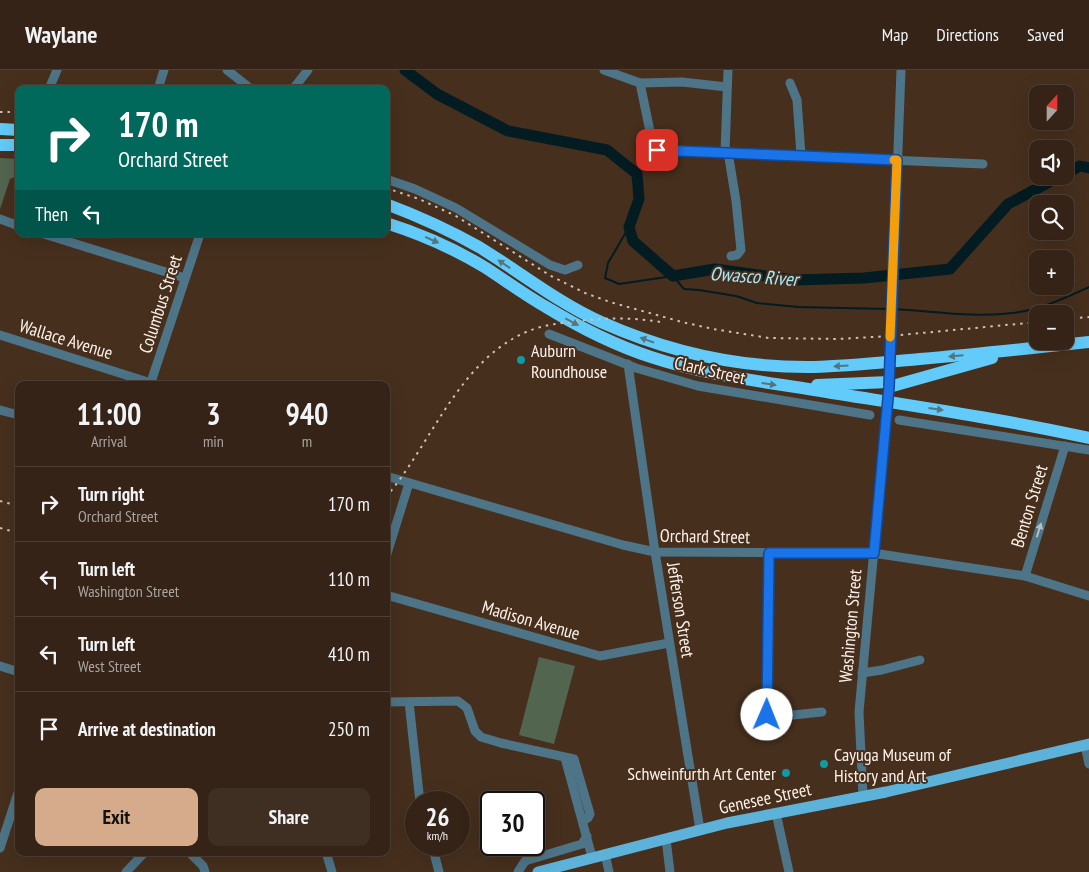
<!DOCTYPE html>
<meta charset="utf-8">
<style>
:root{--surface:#342316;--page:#3f2f23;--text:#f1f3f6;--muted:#a9a4a1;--line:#4e4035;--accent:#d6ab8b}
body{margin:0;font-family:"PT Sans Narrow",sans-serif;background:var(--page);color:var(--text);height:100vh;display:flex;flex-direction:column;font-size:19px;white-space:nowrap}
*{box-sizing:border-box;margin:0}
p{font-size:16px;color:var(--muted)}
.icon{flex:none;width:28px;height:28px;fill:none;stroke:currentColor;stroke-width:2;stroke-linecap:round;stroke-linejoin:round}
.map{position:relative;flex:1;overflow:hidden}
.sheet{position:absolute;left:15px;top:311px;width:375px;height:475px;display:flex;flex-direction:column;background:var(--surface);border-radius:10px;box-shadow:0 5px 20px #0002,0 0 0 1px var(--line)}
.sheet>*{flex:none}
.banner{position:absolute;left:15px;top:15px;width:375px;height:152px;border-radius:10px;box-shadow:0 5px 20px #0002,0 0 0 1px var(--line);background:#00695c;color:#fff;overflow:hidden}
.needle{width:32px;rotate:21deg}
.controls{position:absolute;left:1029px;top:15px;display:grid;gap:10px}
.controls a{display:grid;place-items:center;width:45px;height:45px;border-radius:10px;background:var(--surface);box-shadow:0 5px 20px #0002,0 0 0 1px var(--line);font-size:25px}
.speed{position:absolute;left:405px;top:721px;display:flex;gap:10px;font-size:25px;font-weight:700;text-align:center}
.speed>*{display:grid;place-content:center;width:65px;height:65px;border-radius:50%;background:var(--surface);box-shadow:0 5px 20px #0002,0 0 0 1px var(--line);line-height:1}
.speed small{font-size:12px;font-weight:400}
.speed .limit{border:2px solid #111;border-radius:8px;background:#fff;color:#111}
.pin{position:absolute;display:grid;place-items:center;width:42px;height:42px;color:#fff;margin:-21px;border-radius:10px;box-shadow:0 2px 8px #0006}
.me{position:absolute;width:55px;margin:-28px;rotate:1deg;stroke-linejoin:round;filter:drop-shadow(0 0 4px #0008)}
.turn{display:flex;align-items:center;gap:18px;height:105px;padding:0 20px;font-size:22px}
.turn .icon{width:65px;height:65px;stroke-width:2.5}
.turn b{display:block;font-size:35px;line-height:42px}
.then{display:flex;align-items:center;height:48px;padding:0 20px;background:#0003;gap:10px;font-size:19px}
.eta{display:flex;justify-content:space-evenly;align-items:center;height:85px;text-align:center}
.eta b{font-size:30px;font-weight:700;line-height:35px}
.cta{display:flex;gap:10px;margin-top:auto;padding:10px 20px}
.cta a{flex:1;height:58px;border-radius:10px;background:var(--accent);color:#111;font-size:20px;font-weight:700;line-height:58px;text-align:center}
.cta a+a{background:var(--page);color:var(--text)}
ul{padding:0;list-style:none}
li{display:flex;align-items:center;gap:15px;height:75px;padding:0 20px;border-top:1px solid var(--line)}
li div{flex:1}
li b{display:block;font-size:19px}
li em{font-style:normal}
header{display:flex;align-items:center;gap:30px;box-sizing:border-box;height:70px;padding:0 25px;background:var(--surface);border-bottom:1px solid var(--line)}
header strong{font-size:24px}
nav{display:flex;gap:28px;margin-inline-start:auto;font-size:18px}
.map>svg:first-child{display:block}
.green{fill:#52654f}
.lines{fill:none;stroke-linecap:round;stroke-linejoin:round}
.stream{stroke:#021c22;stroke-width:2}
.river{stroke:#021c22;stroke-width:11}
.minor{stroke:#4d7487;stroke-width:9}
.major{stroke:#5db2d9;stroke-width:11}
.highway{stroke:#62cbf9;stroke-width:12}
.rail{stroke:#d0c1b7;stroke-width:2;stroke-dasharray:2.5 5;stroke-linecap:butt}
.oneway{fill:#537580}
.oneway2{fill:#b7bfc2}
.route-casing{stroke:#114b97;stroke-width:12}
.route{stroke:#1a73e8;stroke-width:9}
.slow{stroke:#f59e0b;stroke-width:9}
.culture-dot{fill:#0f9aa8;stroke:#462f1d;stroke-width:2}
.labels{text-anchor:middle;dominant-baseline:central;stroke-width:4;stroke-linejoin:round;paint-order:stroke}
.street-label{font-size:18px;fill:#fef1e9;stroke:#462f1d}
.poi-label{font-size:18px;fill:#fef1e9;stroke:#462f1d;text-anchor:start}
.water-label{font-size:19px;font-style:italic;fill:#a7e9f9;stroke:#462f1d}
</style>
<header>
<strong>Waylane</strong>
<nav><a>Map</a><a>Directions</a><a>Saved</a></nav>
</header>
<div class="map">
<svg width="1089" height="802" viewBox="0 0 1089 802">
<rect width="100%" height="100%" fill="#462f1d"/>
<g class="green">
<path d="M 0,88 L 19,89 L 19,105 L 10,109 L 0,139 Z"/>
<path d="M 539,587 L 575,596 L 554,674 L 519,665 Z"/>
</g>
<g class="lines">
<g class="stream">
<path d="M 629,157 L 608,193 L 605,208 L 619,214 L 673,206 L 684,219 L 699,220 L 736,226 L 757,233 L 798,237 L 889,239"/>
<path d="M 894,239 C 934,241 973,248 1013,243 C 1039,240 1065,228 1089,217"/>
</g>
<g class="river">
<path d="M 405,0 L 437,24 L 508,61 L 607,80 L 637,104 L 639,129 L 629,157 L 633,171 L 673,206 L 715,199 L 794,210 L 864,208 L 950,199 L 1008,134 L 1061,106"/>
<path d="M 1065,104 L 1080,96 L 1089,98"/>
</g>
<g class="minor">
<path d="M 227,0 L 251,19"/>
<path d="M 604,0 L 640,13 L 653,76 L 657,80 L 983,94"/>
<path d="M 640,13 L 682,12 L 727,17"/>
<path d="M 790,13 L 797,30 L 801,85"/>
<path d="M 49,19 L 57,0"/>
<path d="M 158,19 L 164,0"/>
<path d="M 293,19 L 308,0"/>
<path d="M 725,82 L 728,0"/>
<path d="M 728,82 L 736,131 L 741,180 L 737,185 L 731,186"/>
<path d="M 386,109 L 415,119 L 456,138 L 550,195 L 565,200 L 578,195"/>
<path d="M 0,149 L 19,156"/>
<path d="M 44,164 L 185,208"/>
<path d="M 549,264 L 636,298 L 698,316 L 870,345"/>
<path d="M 0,265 L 151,313"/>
<path d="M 628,294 L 655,482 L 700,760"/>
<path d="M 150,315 L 200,164"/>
<path d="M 0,340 L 19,345"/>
<path d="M 899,350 L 1089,380"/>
<path d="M 386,406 L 623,475 L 655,482 L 873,483 L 1025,506 L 1089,526"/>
<path d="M 769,483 L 767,645 L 774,647 L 822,642"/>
<path d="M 386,487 L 409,413"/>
<path d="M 1025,506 L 1065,376"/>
<path d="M 386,525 L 600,586 L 669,573"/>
<path d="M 0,596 L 19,602"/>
<path d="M 862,603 L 882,600 L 920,590"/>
<path d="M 386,632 L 458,631 L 467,638 L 475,661 L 481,667 L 501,673 L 574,689 L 590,744 L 588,748 L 583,750"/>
<path d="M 409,632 L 420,732"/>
<path d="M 1085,675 L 1089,694"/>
<path d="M 565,688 L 592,787"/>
<path d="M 863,726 L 859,642 L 889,317 L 901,0"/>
<path d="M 776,743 L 789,802"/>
<path d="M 666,769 L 670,802"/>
<path d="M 432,775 L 439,802"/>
<path d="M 0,778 L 19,720"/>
<path d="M 189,782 L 203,796 L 205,802"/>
<path d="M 326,782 L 332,802"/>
<path d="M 605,784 L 609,802"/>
<path d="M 126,802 L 145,782"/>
<path d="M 518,802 L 525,791 L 582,774 L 587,766"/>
</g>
<path class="major" d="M 538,802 L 727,753 L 886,722 L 1089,674"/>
<g class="highway">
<path d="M 0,59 L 19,60"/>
<path d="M 0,75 L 19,75"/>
<path d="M 386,134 C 418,146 449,160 479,177 C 520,202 557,232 601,252 C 668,282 741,298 814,297 C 849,296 885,292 920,289 C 976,284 1033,278 1089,272"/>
<path d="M 386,153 C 421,164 455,179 486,198 C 506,211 525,225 546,237 C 579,257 614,275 651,287 C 705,305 759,311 814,320 C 906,335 998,348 1089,368"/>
<path d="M 817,315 L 889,312"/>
<path d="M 889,317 L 992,288"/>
</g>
<g class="rail">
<path d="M 0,42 L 19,42"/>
<path d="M 386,118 L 419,129 L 456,146 L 551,206 L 585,223 L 610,232 L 682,252 L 713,259 L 769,268 L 838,269 L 890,266 L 1038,252"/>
<path d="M 1065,249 L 1089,247"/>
<path d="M 386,427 C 433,372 459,288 531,260 C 545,255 561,253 576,251 C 605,248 631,247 660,252"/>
<path d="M 0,431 L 19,436"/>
<path d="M 0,458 L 19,463"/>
</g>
</g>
<defs><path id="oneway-solid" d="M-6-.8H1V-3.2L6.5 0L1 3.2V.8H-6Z" transform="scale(1.25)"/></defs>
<g class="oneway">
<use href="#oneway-solid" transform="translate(432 170) rotate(24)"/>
<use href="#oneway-solid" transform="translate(504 194) rotate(-146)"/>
<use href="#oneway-solid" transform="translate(572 252) rotate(28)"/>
<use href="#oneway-solid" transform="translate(647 270) rotate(-160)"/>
<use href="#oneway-solid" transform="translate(956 286) rotate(175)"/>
<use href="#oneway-solid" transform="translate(841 296) rotate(177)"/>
<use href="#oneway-solid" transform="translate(769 314) rotate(8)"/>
<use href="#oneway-solid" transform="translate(936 339) rotate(8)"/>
</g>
<use class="oneway2" href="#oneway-solid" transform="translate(1039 460) rotate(-73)"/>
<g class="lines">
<g class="route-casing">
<path id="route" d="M 657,80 L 897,90 L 889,317 L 874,483 L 769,483 L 767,645"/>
</g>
<use href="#route" class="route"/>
<path class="slow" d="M 890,267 L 897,90 L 894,90"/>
</g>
<g class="culture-dot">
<circle cx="521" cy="290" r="5"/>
<circle cx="824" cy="694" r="5"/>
<circle cx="786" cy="703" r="5"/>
</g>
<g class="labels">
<g class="street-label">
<text transform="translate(160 234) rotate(-72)">Columbus Street</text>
<text transform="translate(66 269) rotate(17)">Wallace Avenue</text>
<text transform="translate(710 300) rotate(13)">Clark Street</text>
<text transform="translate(1029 436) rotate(-73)">Benton Street</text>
<text transform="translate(705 466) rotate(1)">Orchard Street</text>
<text transform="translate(681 540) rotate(81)">Jefferson Street</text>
<text transform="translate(531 550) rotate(16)">Madison Avenue</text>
<text transform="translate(850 556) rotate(-85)">Washington Street</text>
<text transform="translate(765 728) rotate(-12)">Genesee Street</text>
</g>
<g class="poi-label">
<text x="531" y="280">Auburn<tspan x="531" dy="21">Roundhouse</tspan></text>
<text x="834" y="684">Cayuga Museum of<tspan x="834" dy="21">History and Art</tspan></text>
<text x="776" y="703" text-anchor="end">Schweinfurth Art Center</text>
</g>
<g class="water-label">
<text transform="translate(754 206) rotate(4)">Owasco River</text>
</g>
</g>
</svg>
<div class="controls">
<a><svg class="needle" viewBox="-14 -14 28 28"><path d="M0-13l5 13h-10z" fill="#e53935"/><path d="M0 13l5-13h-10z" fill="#a9a4a1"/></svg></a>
<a><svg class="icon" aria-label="sound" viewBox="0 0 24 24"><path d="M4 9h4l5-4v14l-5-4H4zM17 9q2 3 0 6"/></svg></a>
<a><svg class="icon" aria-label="search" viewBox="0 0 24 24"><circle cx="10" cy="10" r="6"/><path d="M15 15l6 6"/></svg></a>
<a>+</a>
<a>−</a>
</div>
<div class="speed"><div>26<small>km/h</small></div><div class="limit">30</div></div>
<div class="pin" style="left:657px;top:80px;background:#d93025"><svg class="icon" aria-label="arrive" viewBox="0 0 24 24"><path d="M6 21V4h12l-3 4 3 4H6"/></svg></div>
<svg class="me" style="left:767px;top:645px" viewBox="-20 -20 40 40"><circle r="19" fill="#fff"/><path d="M0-13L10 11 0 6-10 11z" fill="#1a73e8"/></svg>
<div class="banner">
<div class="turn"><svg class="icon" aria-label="right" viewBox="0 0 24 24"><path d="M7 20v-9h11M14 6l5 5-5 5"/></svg><div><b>170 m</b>Orchard Street</div></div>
<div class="then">Then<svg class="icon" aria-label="left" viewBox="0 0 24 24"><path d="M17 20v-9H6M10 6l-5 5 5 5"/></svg></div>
</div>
<section class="sheet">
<div class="eta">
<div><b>11:00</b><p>Arrival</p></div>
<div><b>3</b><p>min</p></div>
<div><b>940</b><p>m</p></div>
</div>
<ul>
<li><svg class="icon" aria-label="right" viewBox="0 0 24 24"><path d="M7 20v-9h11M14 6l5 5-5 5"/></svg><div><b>Turn right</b><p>Orchard Street</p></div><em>170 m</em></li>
<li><svg class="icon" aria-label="left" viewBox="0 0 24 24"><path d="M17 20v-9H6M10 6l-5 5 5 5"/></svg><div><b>Turn left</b><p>Washington Street</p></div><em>110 m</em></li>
<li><svg class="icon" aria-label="left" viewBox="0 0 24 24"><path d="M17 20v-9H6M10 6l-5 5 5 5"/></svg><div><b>Turn left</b><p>West Street</p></div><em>410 m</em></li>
<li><svg class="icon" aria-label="arrive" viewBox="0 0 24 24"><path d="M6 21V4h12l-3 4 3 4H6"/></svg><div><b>Arrive at destination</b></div><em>250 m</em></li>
</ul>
<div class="cta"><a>Exit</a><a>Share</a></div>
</section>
</div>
